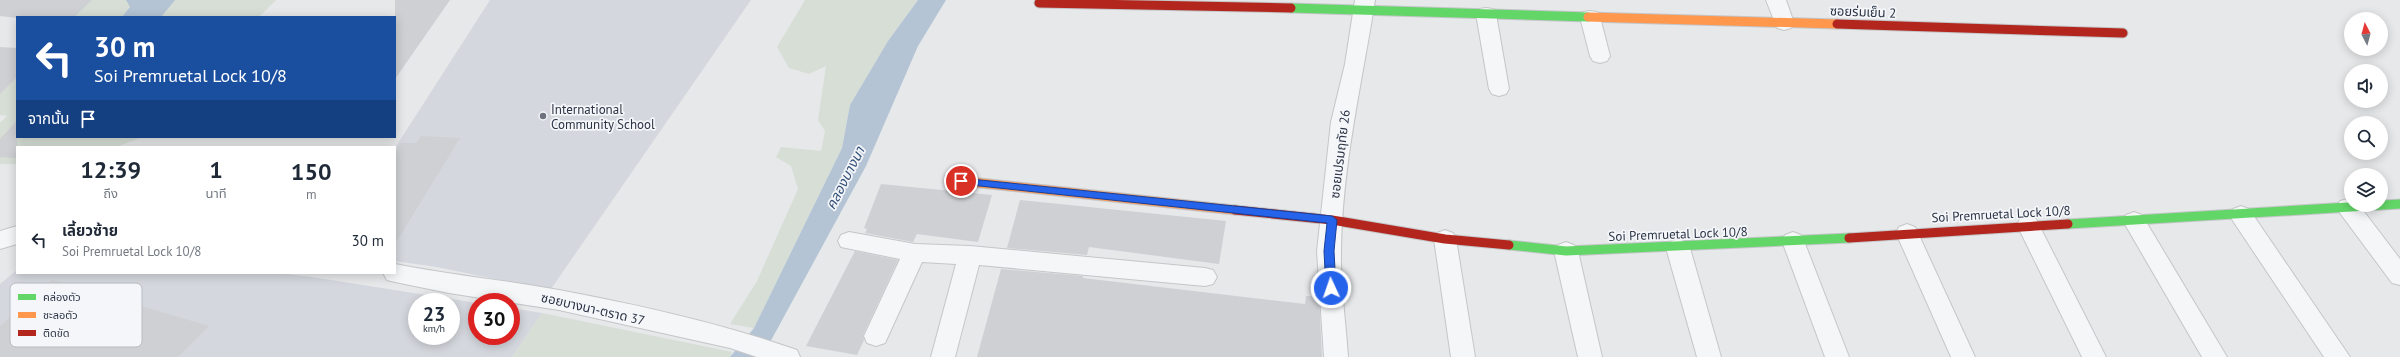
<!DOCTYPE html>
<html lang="th">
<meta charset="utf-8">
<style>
:root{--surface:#fff;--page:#f2f2f3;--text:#1f2937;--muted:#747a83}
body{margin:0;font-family:"PT Sans","Noto Sans Thai",sans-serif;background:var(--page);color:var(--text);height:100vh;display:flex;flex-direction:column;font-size:15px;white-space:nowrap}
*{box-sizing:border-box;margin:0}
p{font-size:13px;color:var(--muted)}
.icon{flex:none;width:22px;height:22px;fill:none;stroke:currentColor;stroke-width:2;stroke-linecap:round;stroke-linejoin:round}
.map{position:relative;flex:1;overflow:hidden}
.drawer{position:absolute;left:16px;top:146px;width:380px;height:128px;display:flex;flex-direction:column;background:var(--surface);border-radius:0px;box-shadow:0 2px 10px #0003}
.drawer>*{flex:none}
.guide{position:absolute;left:16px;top:16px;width:380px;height:122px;border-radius:0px;box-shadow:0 2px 10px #0003;background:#1a4fa0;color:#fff;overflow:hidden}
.needle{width:26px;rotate:354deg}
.controls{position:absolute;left:2344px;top:12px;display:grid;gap:8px}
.controls a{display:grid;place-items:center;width:44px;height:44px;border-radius:50%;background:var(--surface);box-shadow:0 2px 10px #0003;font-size:20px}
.speed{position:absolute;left:408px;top:293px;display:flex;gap:8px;font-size:20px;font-weight:700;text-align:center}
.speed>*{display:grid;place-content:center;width:52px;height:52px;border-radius:50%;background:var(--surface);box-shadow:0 2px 10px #0003;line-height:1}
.speed small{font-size:10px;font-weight:400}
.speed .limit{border:6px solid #d22;background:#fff;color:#111}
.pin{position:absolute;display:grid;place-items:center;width:34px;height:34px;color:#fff;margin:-17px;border:2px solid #fff;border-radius:50%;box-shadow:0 1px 4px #0007}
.me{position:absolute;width:44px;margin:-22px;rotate:357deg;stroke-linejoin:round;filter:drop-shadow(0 0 3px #0008)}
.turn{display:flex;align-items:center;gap:14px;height:84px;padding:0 12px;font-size:18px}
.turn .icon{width:52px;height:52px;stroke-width:2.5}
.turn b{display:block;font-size:28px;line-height:34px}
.then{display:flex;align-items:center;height:38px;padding:0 12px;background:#0003;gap:8px;font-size:15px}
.eta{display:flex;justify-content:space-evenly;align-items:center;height:68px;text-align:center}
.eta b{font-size:24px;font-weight:700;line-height:28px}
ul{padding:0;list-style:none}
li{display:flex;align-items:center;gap:12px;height:52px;padding:0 12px}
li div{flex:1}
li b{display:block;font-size:15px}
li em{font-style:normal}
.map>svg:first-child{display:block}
.built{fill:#d4d7dd;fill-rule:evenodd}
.green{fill:#d6ded6}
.water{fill:#b4c4d5}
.building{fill:#ced0d3}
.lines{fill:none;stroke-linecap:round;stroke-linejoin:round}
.street-casing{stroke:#c4c6c8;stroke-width:2}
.fast-casing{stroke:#c4c6c8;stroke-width:11}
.slow-casing{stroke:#c4c6c8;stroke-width:11}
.jam-casing{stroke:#c4c6c8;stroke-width:11}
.street{fill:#f5f6f7;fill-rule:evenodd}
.fast{stroke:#63d668;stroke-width:9}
.slow{stroke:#ff974d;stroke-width:9}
.jam{stroke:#b3261e;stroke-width:9}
.route{fill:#2563eb;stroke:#184099}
.poi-dot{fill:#6c737f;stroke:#f4f6f9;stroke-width:1.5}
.labels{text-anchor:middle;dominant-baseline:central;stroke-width:3.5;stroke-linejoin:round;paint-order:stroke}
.street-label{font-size:13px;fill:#2b3445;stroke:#f4f6f9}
.poi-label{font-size:13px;fill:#2b3445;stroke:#f4f6f9;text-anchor:start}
.water-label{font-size:14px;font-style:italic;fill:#34527a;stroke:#f4f6f9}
.key{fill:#f4f6f9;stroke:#b8bcc3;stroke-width:1}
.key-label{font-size:11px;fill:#2b3445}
</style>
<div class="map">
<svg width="2400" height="357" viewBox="0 0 2400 357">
<rect width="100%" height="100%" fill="#e6e8ea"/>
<g class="built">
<path d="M 490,0 L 751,0 L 551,289 L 513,283 L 437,267 L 395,261 L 395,148 Z"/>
<path d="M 17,270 L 17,273 L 278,273 L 312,277 L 477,303 L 477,336 L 511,336 L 511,308 L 542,313 L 512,357 L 0,357 L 0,284 ZM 417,302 L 451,302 L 451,336 L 417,336 Z"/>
</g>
<g class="green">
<path d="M 85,0 L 276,0 L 259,17 L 69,17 Z"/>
<path d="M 805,0 L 918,0 L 888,41 L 850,105 L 842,148 L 754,328 L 730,324 L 757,281 L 798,189 L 791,166 L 776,157 L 781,147 L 821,151 L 825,131 L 818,120 L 826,66 L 809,74 L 789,68 L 777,47 Z"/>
<path d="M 17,70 L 17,137 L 143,137 L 116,147 L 17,147 L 17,164 L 0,164 L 0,123 L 7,116 L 0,115 L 0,87 Z"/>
<path d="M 542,313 L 732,352 L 730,357 L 512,357 Z"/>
</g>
<g class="water">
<path d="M 126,0 L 175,0 L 161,17 L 122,17 L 130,7 Z"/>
<path d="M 918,0 L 946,0 L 918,46 L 866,166 L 762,357 L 730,357 L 754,328 L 842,148 L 850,105 L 888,41 Z"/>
</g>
<g class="building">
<path d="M 0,0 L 92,0 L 74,17 L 17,18 L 0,16 Z"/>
<path d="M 395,0 L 450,0 L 395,79 Z"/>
<path d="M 0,47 L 17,48 L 17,77 L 0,94 Z"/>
<path d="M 17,121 L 17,158 L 0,157 L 0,139 Z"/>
<path d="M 421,136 L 460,138 L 395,244 L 395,153 L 401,143 L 416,143 Z"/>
<path d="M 881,184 L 992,195 L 978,242 L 917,234 L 913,242 L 865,233 L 867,229 L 864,228 Z"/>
<path d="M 1020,200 L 1226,221 L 1219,264 L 1089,247 L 1087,255 L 1007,248 Z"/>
<path d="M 855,251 L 898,260 L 863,335 L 864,340 L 857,355 L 806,346 Z"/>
<path d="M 1001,269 L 1083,276 L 1083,278 L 1305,304 L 1306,296 L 1319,297 L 1322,357 L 977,357 Z"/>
<path d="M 52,280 L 209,326 L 178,357 L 0,357 L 0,326 Z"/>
</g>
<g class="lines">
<g class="street-casing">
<g id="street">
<path d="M 1355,0 L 1375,0 C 1362,83 1342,166 1341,251 C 1340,286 1346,322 1348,357 L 1324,357 L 1317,251 L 1331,122 L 1345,64 Z"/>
<path d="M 1766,0 L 1786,0 L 1794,23 L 1791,28 L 1784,30 L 1777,28 Z"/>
<path d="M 1486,8 L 1493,9 L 1496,14 L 1509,89 L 1506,94 L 1499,96 L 1492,94 L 1489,89 L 1476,14 L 1479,9 Z"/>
<path d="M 1590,11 L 1597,12 L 1600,17 L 1610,56 L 1607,61 L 1600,63 L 1593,61 L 1590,56 L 1580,17 L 1583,12 Z"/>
<path d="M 2348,199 L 2351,199 L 2351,205 L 2359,205 L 2400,259 L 2400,285 L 2392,283 L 2340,213 L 2337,207 L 2340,201 Z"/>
<path d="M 2241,206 L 2249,209 L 2350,357 L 2324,357 L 2233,221 L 2230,215 L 2233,209 Z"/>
<path d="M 2134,212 L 2142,215 L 2227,357 L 2202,357 L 2123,221 L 2126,215 Z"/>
<path d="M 2028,216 L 2036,219 L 2106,357 L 2082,357 L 2017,225 L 2020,219 Z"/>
<path d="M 1907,224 L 1915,227 L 1918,233 L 1975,357 L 1951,357 L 1896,233 L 1899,227 Z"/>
<path d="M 17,226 L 17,244 L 0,249 L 0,231 Z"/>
<path d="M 1445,230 L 1453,233 L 1456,239 L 1475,357 L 1451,357 L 1434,239 L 1437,233 Z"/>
<path d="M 849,232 L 915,244 L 970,246 L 1205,268 L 1213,270 L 1217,277 L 1213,284 L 1205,286 L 979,265 L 955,357 L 931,357 L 956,264 L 922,262 L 885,343 L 876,346 L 867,343 L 864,336 L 900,259 L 841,247 L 838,241 L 841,235 Z"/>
<path d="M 1793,232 L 1801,235 L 1804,241 L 1849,357 L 1825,357 L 1782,241 L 1785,235 Z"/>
<path d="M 1678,239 L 1686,242 L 1690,248 L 1721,357 L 1697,357 L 1666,248 L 1670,242 Z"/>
<path d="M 1566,242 L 1574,245 L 1578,251 L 1602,357 L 1578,357 L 1554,251 L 1558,245 Z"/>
<path d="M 395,264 C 449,275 505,280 559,290 C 639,305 720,323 797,350 L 800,357 L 757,357 L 730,348 L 559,310 L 449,293 L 395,282 L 387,280 L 383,273 L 395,273 Z"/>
</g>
</g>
<g class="fast-casing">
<g id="fast">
<path d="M 1291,8 L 1588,17"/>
<path d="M 2068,224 L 2400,204"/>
<path d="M 1509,245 L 1566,251 L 1849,238"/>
</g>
</g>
<g class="slow-casing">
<g id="slow">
<path d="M 1588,17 L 1837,24"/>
<path d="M 961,181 L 1235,210"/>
</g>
</g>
<g class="jam-casing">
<g id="jam">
<path d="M 1039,3 L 1291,8"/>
<path d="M 1837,24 L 2123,33"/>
<path d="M 1235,210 L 1332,220 L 1445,239 L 1509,245"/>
<path d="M 1849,238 L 2068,224"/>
</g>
</g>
<use href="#street" class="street"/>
<use href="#fast" class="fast"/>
<use href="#slow" class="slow"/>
<use href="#jam" class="jam"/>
</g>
<path class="route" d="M 961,178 L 1332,216 L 1337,220 L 1334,251 L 1336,288 L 1331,292 L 1326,288 L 1324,251 L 1327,223 L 961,184 L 956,181 Z"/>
<circle class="poi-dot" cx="543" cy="116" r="4"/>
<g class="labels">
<g class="street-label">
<text transform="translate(1863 12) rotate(2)">ซอยร่มเย็น 2</text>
<text transform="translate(1340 154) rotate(-83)">ซอยเปรมฤทัย 26</text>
<text transform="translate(2001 214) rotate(-3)">Soi Premruetal Lock 10/8</text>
<text transform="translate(1678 234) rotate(-2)">Soi Premruetal Lock 10/8</text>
<text transform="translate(593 309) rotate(13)">ซอยบางนา-ตราด 37</text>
</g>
<g class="poi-label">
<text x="551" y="109">International<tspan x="551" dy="15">Community School</tspan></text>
</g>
<g class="water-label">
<text transform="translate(845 178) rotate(-63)">คลองบางนา</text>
</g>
</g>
<rect x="10" y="283" width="132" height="64" rx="6" class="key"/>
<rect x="18" y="294" width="18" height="6" fill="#63d668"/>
<rect x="18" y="312" width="18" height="6" fill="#ff974d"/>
<rect x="18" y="330" width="18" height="6" fill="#b3261e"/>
<g class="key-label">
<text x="43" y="301">คล่องตัว</text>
<text x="43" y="319">ชะลอตัว</text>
<text x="43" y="337">ติดขัด</text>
</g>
</svg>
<div class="controls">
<a><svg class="needle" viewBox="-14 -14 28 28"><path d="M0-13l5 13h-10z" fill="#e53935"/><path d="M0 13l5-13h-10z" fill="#747a83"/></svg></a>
<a><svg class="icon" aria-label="sound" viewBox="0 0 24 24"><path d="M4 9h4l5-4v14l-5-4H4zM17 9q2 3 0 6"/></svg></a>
<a><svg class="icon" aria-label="search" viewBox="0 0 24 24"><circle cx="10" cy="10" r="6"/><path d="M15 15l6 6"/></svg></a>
<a><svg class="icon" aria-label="layers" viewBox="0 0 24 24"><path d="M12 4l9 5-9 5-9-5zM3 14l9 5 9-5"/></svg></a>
</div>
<div class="speed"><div>23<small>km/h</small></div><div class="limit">30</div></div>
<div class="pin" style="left:961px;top:181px;background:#d93025"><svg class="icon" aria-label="arrive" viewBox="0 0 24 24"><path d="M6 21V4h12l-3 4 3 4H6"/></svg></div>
<svg class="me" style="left:1331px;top:288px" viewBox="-20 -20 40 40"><circle r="17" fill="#2563eb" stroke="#fff" stroke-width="3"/><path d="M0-11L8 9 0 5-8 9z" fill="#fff"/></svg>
<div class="guide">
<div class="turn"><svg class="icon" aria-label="left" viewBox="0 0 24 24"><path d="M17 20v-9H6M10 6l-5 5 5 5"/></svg><div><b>30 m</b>Soi Premruetal Lock 10/8</div></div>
<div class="then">จากนั้น<svg class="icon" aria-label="arrive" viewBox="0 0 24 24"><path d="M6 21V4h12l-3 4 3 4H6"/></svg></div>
</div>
<section class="drawer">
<div class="eta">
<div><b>12:39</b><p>ถึง</p></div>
<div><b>1</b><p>นาที</p></div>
<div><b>150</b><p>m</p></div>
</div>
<ul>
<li><svg class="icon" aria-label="left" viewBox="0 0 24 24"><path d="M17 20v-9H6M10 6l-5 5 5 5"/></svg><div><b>เลี้ยวซ้าย</b><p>Soi Premruetal Lock 10/8</p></div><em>30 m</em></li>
</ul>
</section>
</div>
